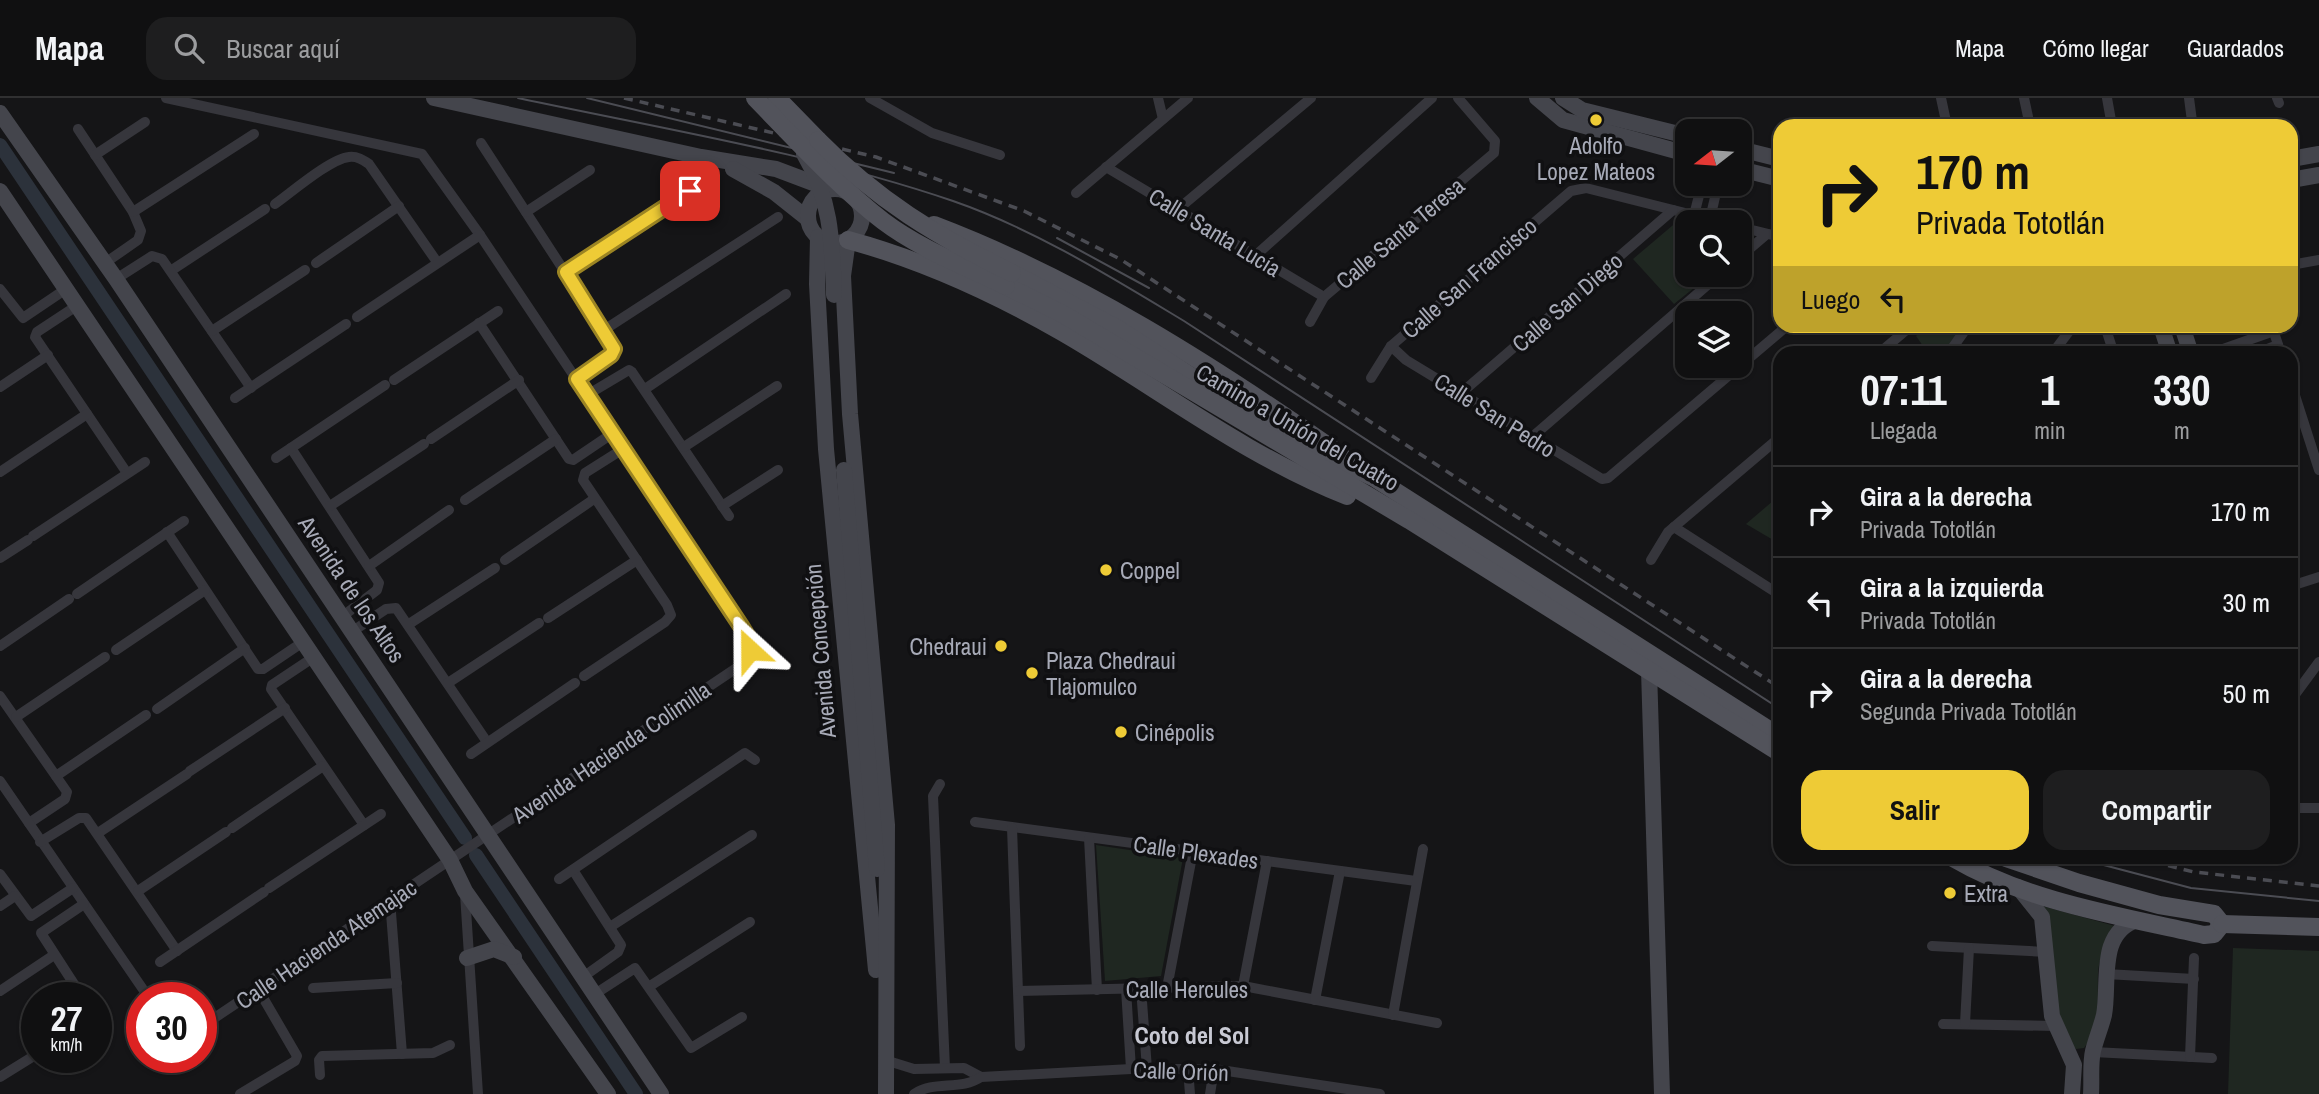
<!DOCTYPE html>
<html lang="es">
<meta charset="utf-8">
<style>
:root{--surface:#101011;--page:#1e1e1f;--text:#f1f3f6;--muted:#9c9d9f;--line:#303031;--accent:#eecb36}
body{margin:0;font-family:"Archivo Narrow",sans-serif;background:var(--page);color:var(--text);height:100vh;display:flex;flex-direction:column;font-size:26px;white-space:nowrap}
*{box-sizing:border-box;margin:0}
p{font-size:23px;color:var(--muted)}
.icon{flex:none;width:38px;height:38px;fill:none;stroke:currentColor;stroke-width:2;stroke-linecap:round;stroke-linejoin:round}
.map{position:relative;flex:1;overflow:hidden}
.details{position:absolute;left:1773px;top:248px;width:525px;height:518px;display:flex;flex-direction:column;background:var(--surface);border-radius:21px;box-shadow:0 2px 5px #0004,0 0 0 2px var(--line)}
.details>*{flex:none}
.guide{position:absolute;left:1773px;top:21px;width:525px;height:214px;border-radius:21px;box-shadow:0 2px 5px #0004,0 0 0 2px var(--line);background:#eecb36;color:#111;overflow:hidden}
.needle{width:46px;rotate:253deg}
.controls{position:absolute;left:1675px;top:21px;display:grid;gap:14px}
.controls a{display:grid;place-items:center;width:77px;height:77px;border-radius:14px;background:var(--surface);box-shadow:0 2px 5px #0004,0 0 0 2px var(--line);font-size:35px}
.speed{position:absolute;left:21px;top:884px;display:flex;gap:14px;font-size:35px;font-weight:700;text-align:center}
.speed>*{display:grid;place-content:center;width:91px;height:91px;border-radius:50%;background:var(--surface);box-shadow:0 2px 5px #0004,0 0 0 2px var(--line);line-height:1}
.speed small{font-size:18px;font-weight:400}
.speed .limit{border:10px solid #d22;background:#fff;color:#111}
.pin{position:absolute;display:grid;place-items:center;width:60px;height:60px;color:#fff;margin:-30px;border-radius:14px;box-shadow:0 4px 10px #0006}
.me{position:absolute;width:77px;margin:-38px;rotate:336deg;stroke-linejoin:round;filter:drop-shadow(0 0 5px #0008)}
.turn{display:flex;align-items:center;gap:24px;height:147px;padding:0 28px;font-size:32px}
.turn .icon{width:91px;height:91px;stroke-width:2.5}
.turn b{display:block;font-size:49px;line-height:60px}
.then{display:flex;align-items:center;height:66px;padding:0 28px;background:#0003;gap:14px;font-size:26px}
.eta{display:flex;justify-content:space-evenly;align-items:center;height:119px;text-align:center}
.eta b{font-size:42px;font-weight:700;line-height:49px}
.button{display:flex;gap:14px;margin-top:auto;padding:14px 28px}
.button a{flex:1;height:80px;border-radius:21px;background:var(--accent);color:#111;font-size:28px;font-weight:700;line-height:80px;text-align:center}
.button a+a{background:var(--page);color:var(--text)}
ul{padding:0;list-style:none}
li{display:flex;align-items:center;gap:21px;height:91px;padding:0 28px;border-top:2px solid var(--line)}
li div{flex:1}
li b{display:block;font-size:26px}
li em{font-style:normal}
header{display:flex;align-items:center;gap:42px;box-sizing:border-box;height:98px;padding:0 35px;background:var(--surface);border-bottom:2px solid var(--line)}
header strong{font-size:33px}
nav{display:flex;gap:38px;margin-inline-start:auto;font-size:24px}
.search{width:490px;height:63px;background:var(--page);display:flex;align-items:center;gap:18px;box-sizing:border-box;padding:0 24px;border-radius:21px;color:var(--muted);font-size:26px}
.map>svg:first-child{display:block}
.green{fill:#1f2721}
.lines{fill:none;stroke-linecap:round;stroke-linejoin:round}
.canal{stroke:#2c323b;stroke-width:14}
.street{stroke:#36363c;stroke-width:10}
.secondary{stroke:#44454c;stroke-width:16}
.primary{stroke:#52535b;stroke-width:18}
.tram{stroke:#4b4c53;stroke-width:2}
.rail{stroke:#4b4c53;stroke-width:3.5;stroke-dasharray:9 7;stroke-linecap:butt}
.secondary-bridge{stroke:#44454c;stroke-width:16}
.primary-bridge{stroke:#52535b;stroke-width:18}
.route-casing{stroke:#9b8423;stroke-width:18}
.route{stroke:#eecb36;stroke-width:12}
.poi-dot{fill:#eecb36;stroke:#101012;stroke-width:2.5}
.labels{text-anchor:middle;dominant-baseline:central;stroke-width:7;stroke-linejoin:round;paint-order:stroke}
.poi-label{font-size:23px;fill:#a7aab7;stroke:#101012;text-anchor:start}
.street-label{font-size:23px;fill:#a7aab7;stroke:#101012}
.neighbourhood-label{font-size:24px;font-weight:bold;fill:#c8c9d3;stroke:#101012}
</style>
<header>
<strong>Mapa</strong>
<div class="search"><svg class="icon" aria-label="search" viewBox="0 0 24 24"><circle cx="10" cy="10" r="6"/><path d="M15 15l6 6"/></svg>Buscar aquí</div>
<nav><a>Mapa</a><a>Cómo llegar</a><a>Guardados</a></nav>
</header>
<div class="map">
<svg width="2319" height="996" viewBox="0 0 2319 996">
<rect width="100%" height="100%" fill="#151517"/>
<g class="green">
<path d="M 1679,122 L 1689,124 L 1687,177 L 1710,177 L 1674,206 L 1633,161 Z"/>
<path d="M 1929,228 L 1963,228 L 1942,255 L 1928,255 L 1916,238 Z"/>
<path d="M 1780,397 L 1780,446 L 1746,426 Z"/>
<path d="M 1096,747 L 1183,760 L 1161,878 L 1105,883 Z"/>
<path d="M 2042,808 L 2115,828 C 2108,843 2099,858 2098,875 C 2097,901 2102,929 2084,950 L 2076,951 C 2040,922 2064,848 2042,808 Z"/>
<path d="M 2233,850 L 2319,853 L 2319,996 L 2228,996 Z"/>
</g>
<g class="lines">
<g class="canal">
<path d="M 0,47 L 465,740"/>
<path d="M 476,757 L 636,996"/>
</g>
<g class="street">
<path d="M 166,0 L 422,56 L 480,137 L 741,528 C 751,544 753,556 738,569 L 201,929"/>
<path d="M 870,0 L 932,35 L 1000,57"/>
<path d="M 1158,0 L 1163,21"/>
<path d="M 1941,0 L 1947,28"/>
<path d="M 2024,0 L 2030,28"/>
<path d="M 2107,0 L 2112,28"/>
<path d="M 2277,0 L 2279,5"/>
<path d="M 2177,28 L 2192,23 L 2189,0"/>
<path d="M 78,31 L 133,114 L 141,133 L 138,142 L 105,165"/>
<path d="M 481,45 L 613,248 L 611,257 L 577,281"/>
<path d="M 95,57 L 145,24"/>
<path d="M 1106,69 L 1324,199"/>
<path d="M 1076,95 L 1188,0"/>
<path d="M 275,106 C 292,94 330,61 349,59 C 357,58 363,62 369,66 L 437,164"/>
<path d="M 1177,112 L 1311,0"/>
<path d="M 133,114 L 254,36"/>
<path d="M 526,114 L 590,72"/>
<path d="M 1694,117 L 1702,86"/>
<path d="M 1710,121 L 1718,86"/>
<path d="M 1740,129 L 1780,139"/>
<path d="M 1255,158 L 1432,0"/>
<path d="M 1740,159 L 1767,136"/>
<path d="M 316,165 L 399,108"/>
<path d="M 2291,167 L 2319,162"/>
<path d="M 172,172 L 265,111"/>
<path d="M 566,174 L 705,83"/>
<path d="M 116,181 L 152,158 L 162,161 L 251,290"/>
<path d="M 0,191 L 23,220 L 66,191"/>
<path d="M 78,207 L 37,234 L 35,239 L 127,375"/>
<path d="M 357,219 L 480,137"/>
<path d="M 1310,224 L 1324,199 L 1494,55 L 1495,43 L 1458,0"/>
<path d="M 479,225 L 569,361 L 573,362 L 613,335"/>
<path d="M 2105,228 L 2114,256"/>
<path d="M 2272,228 L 2281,256"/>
<path d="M 604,232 L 778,119"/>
<path d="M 212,233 L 305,172"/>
<path d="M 1391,248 L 1406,262 L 1602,381 L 1608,380 L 1787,228"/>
<path d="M 1878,256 L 1911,228"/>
<path d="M 1948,256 L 1968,228"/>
<path d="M 2052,256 L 2073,228"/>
<path d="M 2209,256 L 2274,233"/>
<path d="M 2254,256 L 2278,247"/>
<path d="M 1371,280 L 1391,248 L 1571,93 L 1586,90 L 1721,124"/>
<path d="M 394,282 L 498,213"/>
<path d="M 2291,285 L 2319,372"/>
<path d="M 0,289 L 48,257"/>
<path d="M 645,291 L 786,196"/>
<path d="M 1460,296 L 1673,112"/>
<path d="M 587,297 L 629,272 L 632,274 L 729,418"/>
<path d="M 235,300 L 346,226"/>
<path d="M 1531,340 L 1719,177"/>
<path d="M 431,341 L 519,282"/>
<path d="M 684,349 L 777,288"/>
<path d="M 291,350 L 379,485 L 377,492 L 343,518"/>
<path d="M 276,360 L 385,287"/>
<path d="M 0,374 L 87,316"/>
<path d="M 465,402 L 556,341"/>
<path d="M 330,408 L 424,346"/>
<path d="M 722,408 L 778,372"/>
<path d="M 1674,429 L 1780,497"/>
<path d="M 167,434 L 258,571 L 263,571 L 303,544"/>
<path d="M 33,438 L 145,364"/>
<path d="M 0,460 L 28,442"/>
<path d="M 505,462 L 594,401"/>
<path d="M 1651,462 L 1668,434 L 1780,339"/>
<path d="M 369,468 L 449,412"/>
<path d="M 2291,488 L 2319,479"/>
<path d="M 77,496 L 184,423"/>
<path d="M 548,520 L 637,462"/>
<path d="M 409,526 L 495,470"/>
<path d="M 353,533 L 386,511 L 396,510 L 487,644"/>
<path d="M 0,548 L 69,501"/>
<path d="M 116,552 L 205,492"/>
<path d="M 314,559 L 272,587 L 271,591 L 364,727"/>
<path d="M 584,578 L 665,524 L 671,517 L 667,507 L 583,382 L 585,375 L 623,351"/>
<path d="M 448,585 L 539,525"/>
<path d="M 0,598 L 67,694 L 65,701 L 29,725"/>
<path d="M 2291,602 L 2319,564"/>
<path d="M 157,611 L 245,550"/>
<path d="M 16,619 L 105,559"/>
<path d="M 471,656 L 575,585"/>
<path d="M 190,673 L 285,610"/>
<path d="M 56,678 L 146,617"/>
<path d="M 0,683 L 149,900"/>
<path d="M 940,686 L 933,698 L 945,970"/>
<path d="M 2291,710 L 2319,710"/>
<path d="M 975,724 L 1416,783"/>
<path d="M 232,730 L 323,668"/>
<path d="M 1012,730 L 1020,948"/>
<path d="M 98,735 L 187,676"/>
<path d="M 1089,740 L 1097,892"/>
<path d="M 40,744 L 79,720 L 86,720 L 177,853"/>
<path d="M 573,772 L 621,847 L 618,854 L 583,879"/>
<path d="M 0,776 L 31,818 L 73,790"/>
<path d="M 559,781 L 745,655 L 755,662"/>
<path d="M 269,790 L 381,716"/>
<path d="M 138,793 L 226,734"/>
<path d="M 465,796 L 478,996"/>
<path d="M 390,802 L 402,956"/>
<path d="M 0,808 L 15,798"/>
<path d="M 610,829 L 752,737"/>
<path d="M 1932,848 L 2047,854"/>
<path d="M 160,864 L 264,794"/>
<path d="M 2106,876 L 2194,881"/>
<path d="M 650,888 L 750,824"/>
<path d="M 1243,888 L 1267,763"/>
<path d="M 313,890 L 397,885"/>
<path d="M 1141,890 L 1147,971"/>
<path d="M 1167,890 L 1193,753"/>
<path d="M 1126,891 L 1131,971"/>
<path d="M 0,893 L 54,857"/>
<path d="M 1018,893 L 1243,888 L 1437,925"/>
<path d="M 595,896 L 635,870 L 691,950 L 742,919"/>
<path d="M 83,900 L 41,835 L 84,806"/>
<path d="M 1315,902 L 1340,773"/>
<path d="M 1393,917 L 1423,751"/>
<path d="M 1943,926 L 2055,928"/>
<path d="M 1965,926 L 1969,850"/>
<path d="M 2093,954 L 2212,960"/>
<path d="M 2190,959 L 2194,860"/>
<path d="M 885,962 L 914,971 L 964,970 L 981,979"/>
<path d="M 1188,971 L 1190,996"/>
<path d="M 320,977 L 319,962 L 322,958 L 433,955 L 450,947"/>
<path d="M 0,979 L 37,956"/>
<path d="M 240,996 L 295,963 L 297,958 L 258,891"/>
<path d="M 914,996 C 934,982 961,993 981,979 L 1131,971 L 1214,971 L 1380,996"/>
<path d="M 1210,996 L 1214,971"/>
</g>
<g class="secondary">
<path d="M 434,0 L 701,59 L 776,71 L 829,91"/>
<path d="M 1537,0 L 1563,22 L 1687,56"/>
<path d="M 1563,0 L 1582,12 L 1687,38"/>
<path d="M 0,15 L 116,181 L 661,996"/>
<path d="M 1740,51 L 1780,61"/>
<path d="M 2291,61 L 2319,56"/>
<path d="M 733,71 L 774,94 L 808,121"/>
<path d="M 1740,71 L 1780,81"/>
<path d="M 2291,82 L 2319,77"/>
<circle cx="835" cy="118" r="27"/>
<path d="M 0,93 L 450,762 L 465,793 L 608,996"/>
<path d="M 818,139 L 817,186 L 826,351 L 876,872"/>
<path d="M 848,142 L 843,178 L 850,316 L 887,727 L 886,996"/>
<path d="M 2161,228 L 2170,256"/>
<path d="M 2182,228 L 2191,256"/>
<path d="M 844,372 L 877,771"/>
<path d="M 1649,572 L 1662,996"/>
<path d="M 2018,789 L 2042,819 L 2052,918 L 2074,967 L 2072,996"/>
<path d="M 467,860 L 494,851 L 514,859"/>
<path d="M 2091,996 C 2092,982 2090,966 2093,953 C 2096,941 2101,929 2104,917 C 2110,885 2097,835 2137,822"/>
</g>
<g class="primary">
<path d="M 777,0 L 818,42"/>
<path d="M 934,127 C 1079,182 1214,268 1341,357"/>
<path d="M 848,142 C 922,162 996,196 1062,234 C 1159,290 1242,356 1347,398"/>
<path d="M 1012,175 L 1118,231 L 1274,332 L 1373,379 L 1780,639"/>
<path d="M 1006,188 L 1061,215 L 1409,422 L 1780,655"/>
<path d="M 1953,760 C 2028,804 2120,818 2204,837 L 2214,836 L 2222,826"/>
<path d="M 2006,760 L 2079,785 L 2159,807 L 2214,816 L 2222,826"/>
<path d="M 2222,826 L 2319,829"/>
</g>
<g class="tram">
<path d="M 518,0 C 663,31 812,55 953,103 C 1034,131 1111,179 1184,223 L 1780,611"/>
<path d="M 587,0 L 894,75"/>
<path d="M 1057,140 L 1149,190"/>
<path d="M 2077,760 L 2191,790 L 2319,803"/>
</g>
<g class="rail">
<path d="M 624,0 L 876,59 L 1024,113 L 1120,161 L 1780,590"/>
<path d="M 2137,760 L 2194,774 L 2319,788"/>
</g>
<path class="secondary-bridge" d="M 804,56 C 832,103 832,144 834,197"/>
<g class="primary-bridge">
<path d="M 755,0 C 796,42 837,87 883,123 C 920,151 965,168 1006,188"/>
<path d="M 818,42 C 877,102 936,138 1012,175"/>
</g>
</g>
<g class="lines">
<g class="route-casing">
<path id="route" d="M 690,93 L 566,174 L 614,251 L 611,257 L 577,281 L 741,528 L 749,541 L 750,552"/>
</g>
<use href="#route" class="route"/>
</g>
<g class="poi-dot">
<circle cx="1596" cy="22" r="7"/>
<circle cx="1106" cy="472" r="7"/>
<circle cx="1001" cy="548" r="7"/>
<circle cx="1032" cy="575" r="7"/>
<circle cx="1121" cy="634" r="7"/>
<circle cx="1950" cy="795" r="7"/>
</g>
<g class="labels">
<g class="poi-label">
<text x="1596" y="47" text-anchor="middle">Adolfo<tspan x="1596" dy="26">Lopez Mateos</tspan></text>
<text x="1120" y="472">Coppel</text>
<text x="987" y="548" text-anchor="end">Chedraui</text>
<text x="1046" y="562">Plaza Chedraui<tspan x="1046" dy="26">Tlajomulco</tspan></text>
<text x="1135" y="634">Cinépolis</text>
<text x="1964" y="795">Extra</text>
</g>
<g class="street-label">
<text transform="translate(1215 134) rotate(31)">Calle Santa Lucía</text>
<text transform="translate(1400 135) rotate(-40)">Calle Santa Teresa</text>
<text transform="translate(1469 180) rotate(-41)">Calle San Francisco</text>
<text transform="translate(1567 204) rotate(-41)">Calle San Diego</text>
<text transform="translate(1495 317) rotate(32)">Calle San Pedro</text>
<text transform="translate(1298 329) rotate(30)">Camino a Unión del Cuatro</text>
<text transform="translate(352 491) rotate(56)">Avenida de los Altos</text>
<text transform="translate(820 553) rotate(-95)">Avenida Concepción</text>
<text transform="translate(611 654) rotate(-34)">Avenida Hacienda Colimilla</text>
<text transform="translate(1196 754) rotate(8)">Calle Plexades</text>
<text transform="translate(326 846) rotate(-34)">Calle Hacienda Atemajac</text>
<text x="1187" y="891">Calle Hercules</text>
<text transform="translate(1181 973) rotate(2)">Calle Orión</text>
</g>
<g class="neighbourhood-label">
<text x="1192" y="937">Coto del Sol</text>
</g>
</g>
</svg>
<div class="controls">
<a><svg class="needle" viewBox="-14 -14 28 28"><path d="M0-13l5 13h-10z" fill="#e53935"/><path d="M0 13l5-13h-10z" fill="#9c9d9f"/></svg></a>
<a><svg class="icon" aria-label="search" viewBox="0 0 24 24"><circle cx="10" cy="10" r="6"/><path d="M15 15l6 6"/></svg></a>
<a><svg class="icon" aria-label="layers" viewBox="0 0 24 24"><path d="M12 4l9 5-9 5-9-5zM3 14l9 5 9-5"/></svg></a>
</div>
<div class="speed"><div>27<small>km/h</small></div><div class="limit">30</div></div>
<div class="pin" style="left:690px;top:93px;background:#d93025"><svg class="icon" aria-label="arrive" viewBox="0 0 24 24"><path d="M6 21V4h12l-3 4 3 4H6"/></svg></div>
<svg class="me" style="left:750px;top:552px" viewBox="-20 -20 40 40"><path d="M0-17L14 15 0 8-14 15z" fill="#eecb36" stroke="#fff" stroke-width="4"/></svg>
<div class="guide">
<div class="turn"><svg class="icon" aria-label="right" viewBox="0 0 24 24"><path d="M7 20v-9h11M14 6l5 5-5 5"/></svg><div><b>170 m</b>Privada Tototlán</div></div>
<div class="then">Luego<svg class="icon" aria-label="left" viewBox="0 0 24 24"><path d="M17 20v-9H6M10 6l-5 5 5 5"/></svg></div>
</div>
<section class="details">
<div class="eta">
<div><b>07:11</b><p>Llegada</p></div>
<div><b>1</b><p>min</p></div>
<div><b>330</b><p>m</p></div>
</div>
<ul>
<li><svg class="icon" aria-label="right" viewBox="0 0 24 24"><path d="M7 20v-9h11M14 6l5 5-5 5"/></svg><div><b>Gira a la derecha</b><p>Privada Tototlán</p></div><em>170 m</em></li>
<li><svg class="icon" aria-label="left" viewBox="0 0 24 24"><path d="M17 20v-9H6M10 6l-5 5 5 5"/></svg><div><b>Gira a la izquierda</b><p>Privada Tototlán</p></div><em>30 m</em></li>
<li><svg class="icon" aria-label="right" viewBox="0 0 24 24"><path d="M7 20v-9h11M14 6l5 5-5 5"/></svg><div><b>Gira a la derecha</b><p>Segunda Privada Tototlán</p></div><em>50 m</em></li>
</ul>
<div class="button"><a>Salir</a><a>Compartir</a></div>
</section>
</div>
